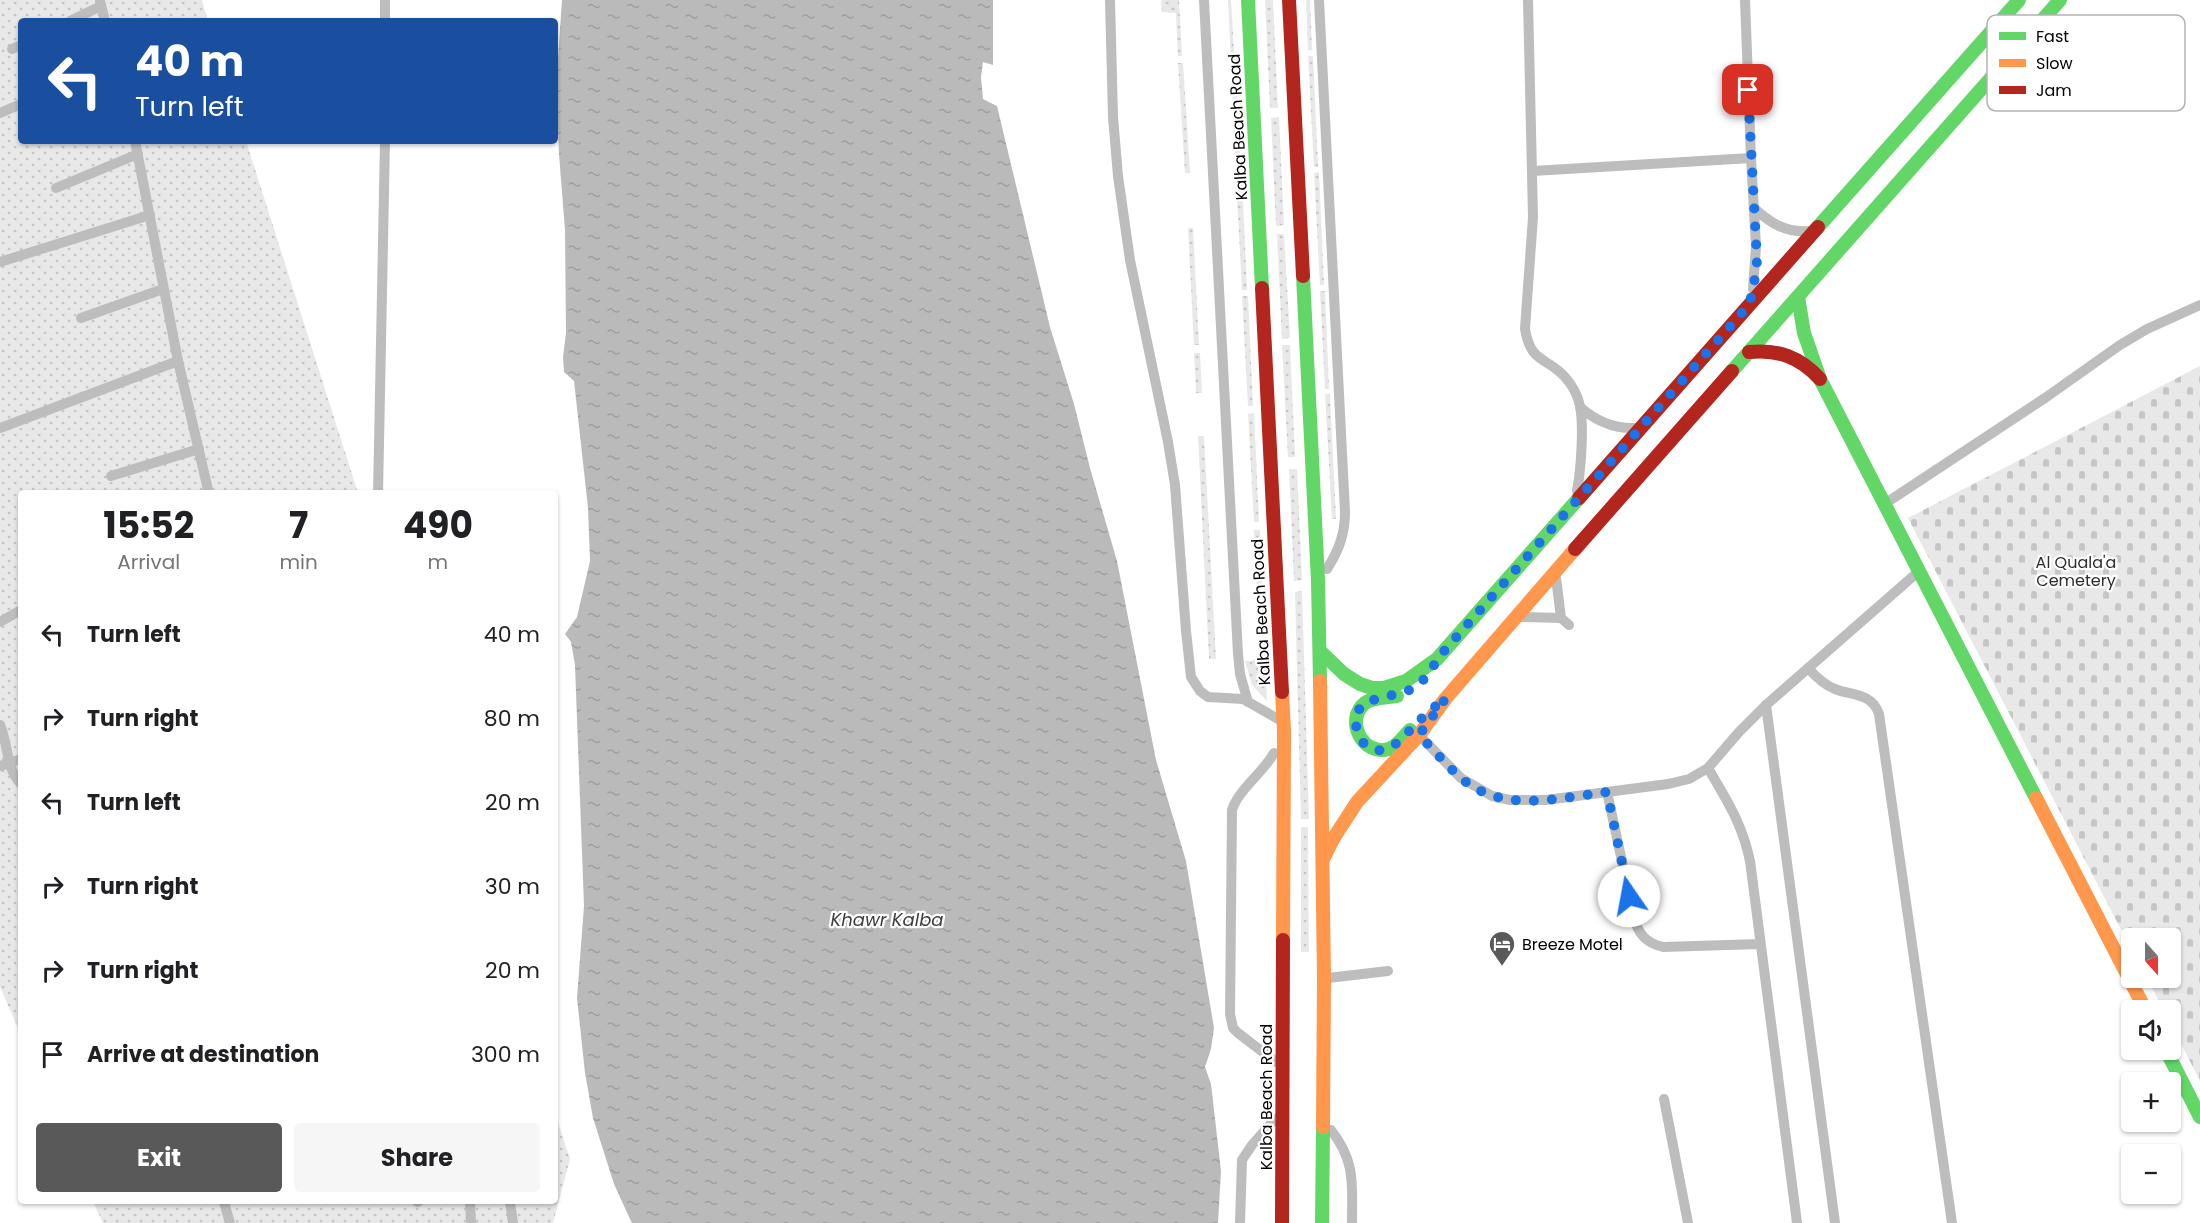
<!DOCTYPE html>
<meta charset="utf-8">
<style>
:root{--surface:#fff;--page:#f6f6f6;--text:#202124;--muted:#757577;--accent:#595959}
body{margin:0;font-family:Poppins,sans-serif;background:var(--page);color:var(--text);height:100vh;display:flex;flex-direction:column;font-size:22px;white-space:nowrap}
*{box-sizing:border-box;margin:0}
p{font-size:20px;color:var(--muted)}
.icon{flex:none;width:33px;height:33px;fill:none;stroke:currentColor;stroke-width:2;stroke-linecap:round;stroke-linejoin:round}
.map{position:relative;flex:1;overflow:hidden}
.side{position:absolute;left:18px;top:490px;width:540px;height:714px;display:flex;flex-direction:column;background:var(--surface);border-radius:6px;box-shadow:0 2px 4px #0004}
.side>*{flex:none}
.banner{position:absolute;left:18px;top:18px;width:540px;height:126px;border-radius:6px;box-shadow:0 2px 4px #0004;background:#1a4fa0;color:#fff;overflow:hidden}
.needle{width:39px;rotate:159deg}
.buttons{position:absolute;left:2121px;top:928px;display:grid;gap:12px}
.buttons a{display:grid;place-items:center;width:60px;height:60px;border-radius:6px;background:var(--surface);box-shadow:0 2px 4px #0004;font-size:30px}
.pin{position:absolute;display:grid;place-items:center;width:51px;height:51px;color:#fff;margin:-26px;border-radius:12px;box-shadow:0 3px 9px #0006}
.me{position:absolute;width:66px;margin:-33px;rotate:348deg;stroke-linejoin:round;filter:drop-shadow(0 0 4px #0008)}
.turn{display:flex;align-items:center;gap:21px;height:126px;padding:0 18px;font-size:27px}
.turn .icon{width:78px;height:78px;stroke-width:2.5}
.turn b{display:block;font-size:42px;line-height:51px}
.eta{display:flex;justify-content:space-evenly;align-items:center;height:102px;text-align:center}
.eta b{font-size:36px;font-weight:700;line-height:42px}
.action{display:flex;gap:12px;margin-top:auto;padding:12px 18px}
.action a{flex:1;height:69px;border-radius:6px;background:var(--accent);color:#fff;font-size:24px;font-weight:700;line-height:69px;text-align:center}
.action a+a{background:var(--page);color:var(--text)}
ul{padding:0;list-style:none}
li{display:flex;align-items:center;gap:18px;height:84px;padding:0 18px}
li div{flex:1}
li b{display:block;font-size:22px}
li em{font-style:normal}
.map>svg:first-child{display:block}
.grass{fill:url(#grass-dots)}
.cemetery{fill:url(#cemetery-stones)}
.water{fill:url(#water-ripples)}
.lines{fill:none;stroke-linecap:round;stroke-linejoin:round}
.lane{stroke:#bdbdbd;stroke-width:10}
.fast{stroke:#63d668;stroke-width:14}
.slow{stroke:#ff974d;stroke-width:14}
.jam{stroke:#b3261e;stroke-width:14}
.route{stroke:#1a73e8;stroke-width:10;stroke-dasharray:0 18}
.labels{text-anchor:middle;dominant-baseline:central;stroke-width:4.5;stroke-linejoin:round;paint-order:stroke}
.street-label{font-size:16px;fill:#000;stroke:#fff}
.park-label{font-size:16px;fill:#2d2d2d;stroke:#fff}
.poi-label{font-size:16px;fill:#000;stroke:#fff;text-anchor:start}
.water-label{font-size:18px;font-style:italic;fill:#3e3e3e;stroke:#fff}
.key{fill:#fff;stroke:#b2b2b2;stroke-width:1.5}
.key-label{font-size:16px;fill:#000}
</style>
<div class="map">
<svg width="2200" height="1223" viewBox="0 0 2200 1223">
<defs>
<pattern id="grass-dots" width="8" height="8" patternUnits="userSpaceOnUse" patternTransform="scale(1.5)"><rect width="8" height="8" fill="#e8e8e8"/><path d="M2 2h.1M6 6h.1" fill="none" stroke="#c5c5c5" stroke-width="1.8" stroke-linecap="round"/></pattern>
<pattern id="cemetery-stones" width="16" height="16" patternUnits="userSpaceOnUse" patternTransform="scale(1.5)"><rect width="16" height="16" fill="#e8e8e8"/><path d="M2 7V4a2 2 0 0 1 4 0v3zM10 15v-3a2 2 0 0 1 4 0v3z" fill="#c5c5c5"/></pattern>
<pattern id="water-ripples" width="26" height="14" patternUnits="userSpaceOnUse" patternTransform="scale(1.5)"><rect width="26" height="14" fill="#bababa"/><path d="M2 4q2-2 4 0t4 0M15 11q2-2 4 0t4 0" fill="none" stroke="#9e9e9e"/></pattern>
</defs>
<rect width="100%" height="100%" fill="#fff"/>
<g class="grass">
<path d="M 0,0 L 202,0 L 208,21 L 21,21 L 21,141 L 246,141 L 358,493 L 21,494 L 21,1035 L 0,987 Z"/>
<path d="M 1161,0 L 1179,0 L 1182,56 L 1178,56 L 1176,13 L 1162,12 Z"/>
<path d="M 1228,0 L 1231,0 L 1241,169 L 1236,170 Z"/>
<path d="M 1265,0 L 1273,0 L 1278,108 L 1270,108 Z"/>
<path d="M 1306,0 L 1310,0 L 1312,50 L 1308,50 Z"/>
<path d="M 1308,56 L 1313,56 L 1318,167 L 1314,167 Z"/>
<path d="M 1178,63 L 1183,63 L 1190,173 L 1185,173 Z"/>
<path d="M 1279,117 L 1284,225 L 1276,226 L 1271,118 Z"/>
<path d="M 1319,172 L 1324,285 L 1320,285 L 1314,173 Z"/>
<path d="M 1236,178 L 1242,178 L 1247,290 L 1242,290 Z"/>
<path d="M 1188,228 L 1193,228 L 1199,345 L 1194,345 Z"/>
<path d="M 1277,234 L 1284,234 L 1290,338 L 1282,339 Z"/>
<path d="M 1320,291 L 1325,291 L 1329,389 L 1325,389 Z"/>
<path d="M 1242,296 L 1248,296 L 1253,406 L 1248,406 Z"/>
<path d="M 1282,345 L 1290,345 L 1295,457 L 1288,457 Z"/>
<path d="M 1194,353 L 1200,353 L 1202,393 L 1196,393 Z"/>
<path d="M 1325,394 L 1330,394 L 1336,519 L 1332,519 Z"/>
<path d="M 1254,413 L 1259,522 L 1254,522 L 1248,414 Z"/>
<path d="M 1198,436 L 1204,436 L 1216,659 L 1209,659 Z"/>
<path d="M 1289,469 L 1297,469 L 1302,580 L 1294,581 Z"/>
<path d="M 1254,530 L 1260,530 L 1265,633 L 1259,634 Z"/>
<path d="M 1302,591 L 1309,819 L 1301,819 L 1295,592 Z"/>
<path d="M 1259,648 L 1265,648 L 1267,701 L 1252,685 L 1245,661 L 1252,661 L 1257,657 Z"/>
<path d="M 1301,827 L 1308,827 L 1309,952 L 1301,952 Z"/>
<path d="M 555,1113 L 570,1159 L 553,1223 L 103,1223 L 93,1202 L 555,1202 Z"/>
</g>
<path class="cemetery" d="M 2200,366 L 2200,1081 L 2171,1024 L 2170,1011 L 2164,1011 L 2147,978 L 2170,978 L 2170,939 L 2132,939 L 2131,949 L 1908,518 Z"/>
<path class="water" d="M 562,0 L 993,0 L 993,65 L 983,62 L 981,77 L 983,99 L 997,106 L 1050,327 L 1074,404 L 1090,468 L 1117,561 L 1156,760 L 1186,861 L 1214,1028 L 1211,1049 L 1205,1067 L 1211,1084 L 1221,1171 L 1218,1223 L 632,1223 L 630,1219 L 614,1184 L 593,1118 L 585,1073 L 577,998 L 584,906 L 575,665 L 571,642 L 565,634 L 577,617 L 590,561 L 588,508 L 574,381 L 564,372 L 563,357 L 566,333 L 565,230 L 559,154 L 556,87 Z"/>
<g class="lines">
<g class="lane">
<path d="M 385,0 L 385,21"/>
<path d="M 1110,0 L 1113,117 L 1118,176 L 1130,260 L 1168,442 L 1175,485 L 1186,631 L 1191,677 L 1200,691 L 1208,697 L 1243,699 L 1278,719"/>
<path d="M 1204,0 L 1238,654 L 1240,674 L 1248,702"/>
<path d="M 1319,0 L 1345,512 C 1345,534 1339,550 1327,569"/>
<path d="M 1528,0 L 1533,217 L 1525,329 C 1531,364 1546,356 1565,377 C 1572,385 1578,396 1580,406 C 1584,426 1581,470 1577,491"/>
<path d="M 1745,0 L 1751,158 L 1756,246 L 1753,289"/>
<path d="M 100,1 L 105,21"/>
<path d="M 70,21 L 101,6"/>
<path d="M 12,49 L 21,45"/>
<path d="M 0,113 L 21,104"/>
<path d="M 135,141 L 178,361 L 209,494"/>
<path d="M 1533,171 L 1751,158"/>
<path d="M 56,188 L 138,154"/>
<path d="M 1754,208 C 1770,223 1786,233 1809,231"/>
<path d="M 0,262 L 150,215"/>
<path d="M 81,318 L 163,289"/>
<path d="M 1580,407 C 1596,421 1614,429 1635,428"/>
<path d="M 0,428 L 178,361"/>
<path d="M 111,476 L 199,449"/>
<path d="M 378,494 L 385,141"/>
<path d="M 1886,503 L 2045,398 L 2120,345 L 2147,329 L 2200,305"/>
<path d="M 1556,578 L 1561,618 L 1569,625"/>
<path d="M 1522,617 L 1561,618"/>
<path d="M 0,622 L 21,610"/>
<path d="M 1808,668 C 1816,677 1824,685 1835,689 C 1853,696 1872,693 1879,714 L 1952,1223"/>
<path d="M 1766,705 L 1835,1223"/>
<path d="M 0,725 C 9,746 5,767 21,784"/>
<path d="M 1419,735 L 1461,778 L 1492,796 L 1510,800 L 1546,800 L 1668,784 L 1689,779 L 1708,768 L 1739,732 L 1766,705 L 1918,572"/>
<path d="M 1274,753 C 1262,774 1239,789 1232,810 L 1230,1014 L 1233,1028 L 1238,1033 L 1276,1062"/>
<path d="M 0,766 L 21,759"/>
<path d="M 1708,768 C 1727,801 1742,823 1750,861 L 1797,1223"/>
<path d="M 1607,792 L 1634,917 C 1638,934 1646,943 1663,947 L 1760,944"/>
<path d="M 1328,978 L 1388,971"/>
<path d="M 1664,1099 L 1688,1223"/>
<path d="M 1331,1130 C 1356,1162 1352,1184 1352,1223"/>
<path d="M 224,1202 L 230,1223"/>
<path d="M 417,1202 L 418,1202"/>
<path d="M 470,1202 L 471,1223"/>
<path d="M 510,1202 L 513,1223"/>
<path d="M 1240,1223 L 1242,1160 L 1252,1145 L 1275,1119"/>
</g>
<g class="fast">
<path d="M 1248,0 L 1262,288"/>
<path d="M 1818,227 L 2019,0"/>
<path d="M 1303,276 L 1318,581 L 1320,681"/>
<path d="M 1798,297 L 1804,333 L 1820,379 L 2036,798"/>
<path d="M 1732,371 L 2060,0"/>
<path d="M 1320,651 L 1344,674 L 1360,684 L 1372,688 L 1384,688 L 1406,681 L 1437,659 L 1579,498"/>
<path d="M 1397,696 C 1387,698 1373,697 1365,703 C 1344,720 1363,757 1389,749 C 1398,746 1404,736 1410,730"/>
<path d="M 2166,1050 L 2200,1117"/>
<path d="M 1322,1223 L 1323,1127"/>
</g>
<g class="slow">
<path d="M 1320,681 L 1324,978 L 1323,1127"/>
<path d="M 1282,692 L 1284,731 L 1283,940"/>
<path d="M 2036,798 L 2146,1011"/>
<path d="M 1323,859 L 1333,839 L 1357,802 L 1419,735 L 1446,698 L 1575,549"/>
</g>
<g class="jam">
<path d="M 1289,0 L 1303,276"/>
<path d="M 1262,288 L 1282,692"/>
<path d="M 1749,352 C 1778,349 1800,357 1820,379"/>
<path d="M 1579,498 L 1818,227"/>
<path d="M 1575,549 L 1732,371"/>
<path d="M 1282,1223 L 1283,940"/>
</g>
</g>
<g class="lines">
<path class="route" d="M 1629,896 L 1607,792 C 1558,798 1503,814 1461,778 C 1446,765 1433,749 1419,735 L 1446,698 C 1437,705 1427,713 1418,722 C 1405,734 1387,762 1366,745 C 1360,741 1357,732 1356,725 C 1352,693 1396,700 1415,687 C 1425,680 1432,670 1437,659 L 1748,306 L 1753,292 L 1757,261 L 1748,90"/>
</g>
<defs>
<g id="hotel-pin" transform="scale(1.35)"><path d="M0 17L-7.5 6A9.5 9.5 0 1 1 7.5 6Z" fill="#595959" stroke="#fff"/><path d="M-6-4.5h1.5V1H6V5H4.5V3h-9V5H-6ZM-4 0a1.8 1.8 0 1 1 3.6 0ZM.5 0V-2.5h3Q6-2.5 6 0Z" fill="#fff"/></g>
</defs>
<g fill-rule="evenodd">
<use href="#hotel-pin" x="1502" y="944"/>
</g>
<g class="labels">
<g class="street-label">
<text transform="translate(1238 127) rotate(-93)">Kalba Beach Road</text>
<text transform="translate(1261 612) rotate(-93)">Kalba Beach Road</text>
<text transform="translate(1266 1097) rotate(-90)">Kalba Beach Road</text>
</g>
<g class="park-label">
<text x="2076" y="562">Al Quala'a<tspan x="2076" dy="18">Cemetery</tspan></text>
</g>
<g class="poi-label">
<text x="1522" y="944">Breeze Motel</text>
</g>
<g class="water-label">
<text x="887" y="919">Khawr Kalba</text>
</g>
</g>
<rect x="1987" y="15" width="198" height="96" rx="9" class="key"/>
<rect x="1999" y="32" width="27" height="8" fill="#63d668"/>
<rect x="1999" y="59" width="27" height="8" fill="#ff974d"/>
<rect x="1999" y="86" width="27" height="8" fill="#b3261e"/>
<g class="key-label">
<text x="2036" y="42">Fast</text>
<text x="2036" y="69">Slow</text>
<text x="2036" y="96">Jam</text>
</g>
</svg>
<div class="buttons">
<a><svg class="needle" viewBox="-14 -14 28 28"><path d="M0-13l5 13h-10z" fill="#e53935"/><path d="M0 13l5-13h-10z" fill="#757577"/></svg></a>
<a><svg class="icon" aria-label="sound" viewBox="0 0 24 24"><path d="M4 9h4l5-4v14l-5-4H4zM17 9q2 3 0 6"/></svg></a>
<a>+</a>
<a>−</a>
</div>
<div class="pin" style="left:1748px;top:90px;background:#d93025"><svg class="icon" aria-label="arrive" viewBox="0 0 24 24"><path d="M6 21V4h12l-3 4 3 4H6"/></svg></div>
<svg class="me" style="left:1629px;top:896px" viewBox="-20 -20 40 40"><circle r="19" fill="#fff"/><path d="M0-13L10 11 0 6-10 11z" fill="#1a73e8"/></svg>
<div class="banner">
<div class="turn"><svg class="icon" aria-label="left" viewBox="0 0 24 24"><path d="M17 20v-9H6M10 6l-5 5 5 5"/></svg><div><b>40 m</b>Turn left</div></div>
</div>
<section class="side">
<div class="eta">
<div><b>15:52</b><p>Arrival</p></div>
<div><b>7</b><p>min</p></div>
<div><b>490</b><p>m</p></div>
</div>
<ul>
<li><svg class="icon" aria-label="left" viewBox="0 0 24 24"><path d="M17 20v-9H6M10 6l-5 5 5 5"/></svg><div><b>Turn left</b></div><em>40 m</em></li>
<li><svg class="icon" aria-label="right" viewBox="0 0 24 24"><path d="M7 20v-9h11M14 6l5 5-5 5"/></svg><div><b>Turn right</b></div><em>80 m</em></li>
<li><svg class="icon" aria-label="left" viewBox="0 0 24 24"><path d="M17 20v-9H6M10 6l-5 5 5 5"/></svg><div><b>Turn left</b></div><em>20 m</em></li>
<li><svg class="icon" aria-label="right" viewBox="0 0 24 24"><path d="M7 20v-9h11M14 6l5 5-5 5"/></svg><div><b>Turn right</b></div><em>30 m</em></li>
<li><svg class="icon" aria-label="right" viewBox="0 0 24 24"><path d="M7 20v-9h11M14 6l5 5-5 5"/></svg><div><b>Turn right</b></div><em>20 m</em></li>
<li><svg class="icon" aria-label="arrive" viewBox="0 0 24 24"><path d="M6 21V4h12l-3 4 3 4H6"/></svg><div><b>Arrive at destination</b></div><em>300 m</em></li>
</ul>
<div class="action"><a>Exit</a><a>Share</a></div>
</section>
</div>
